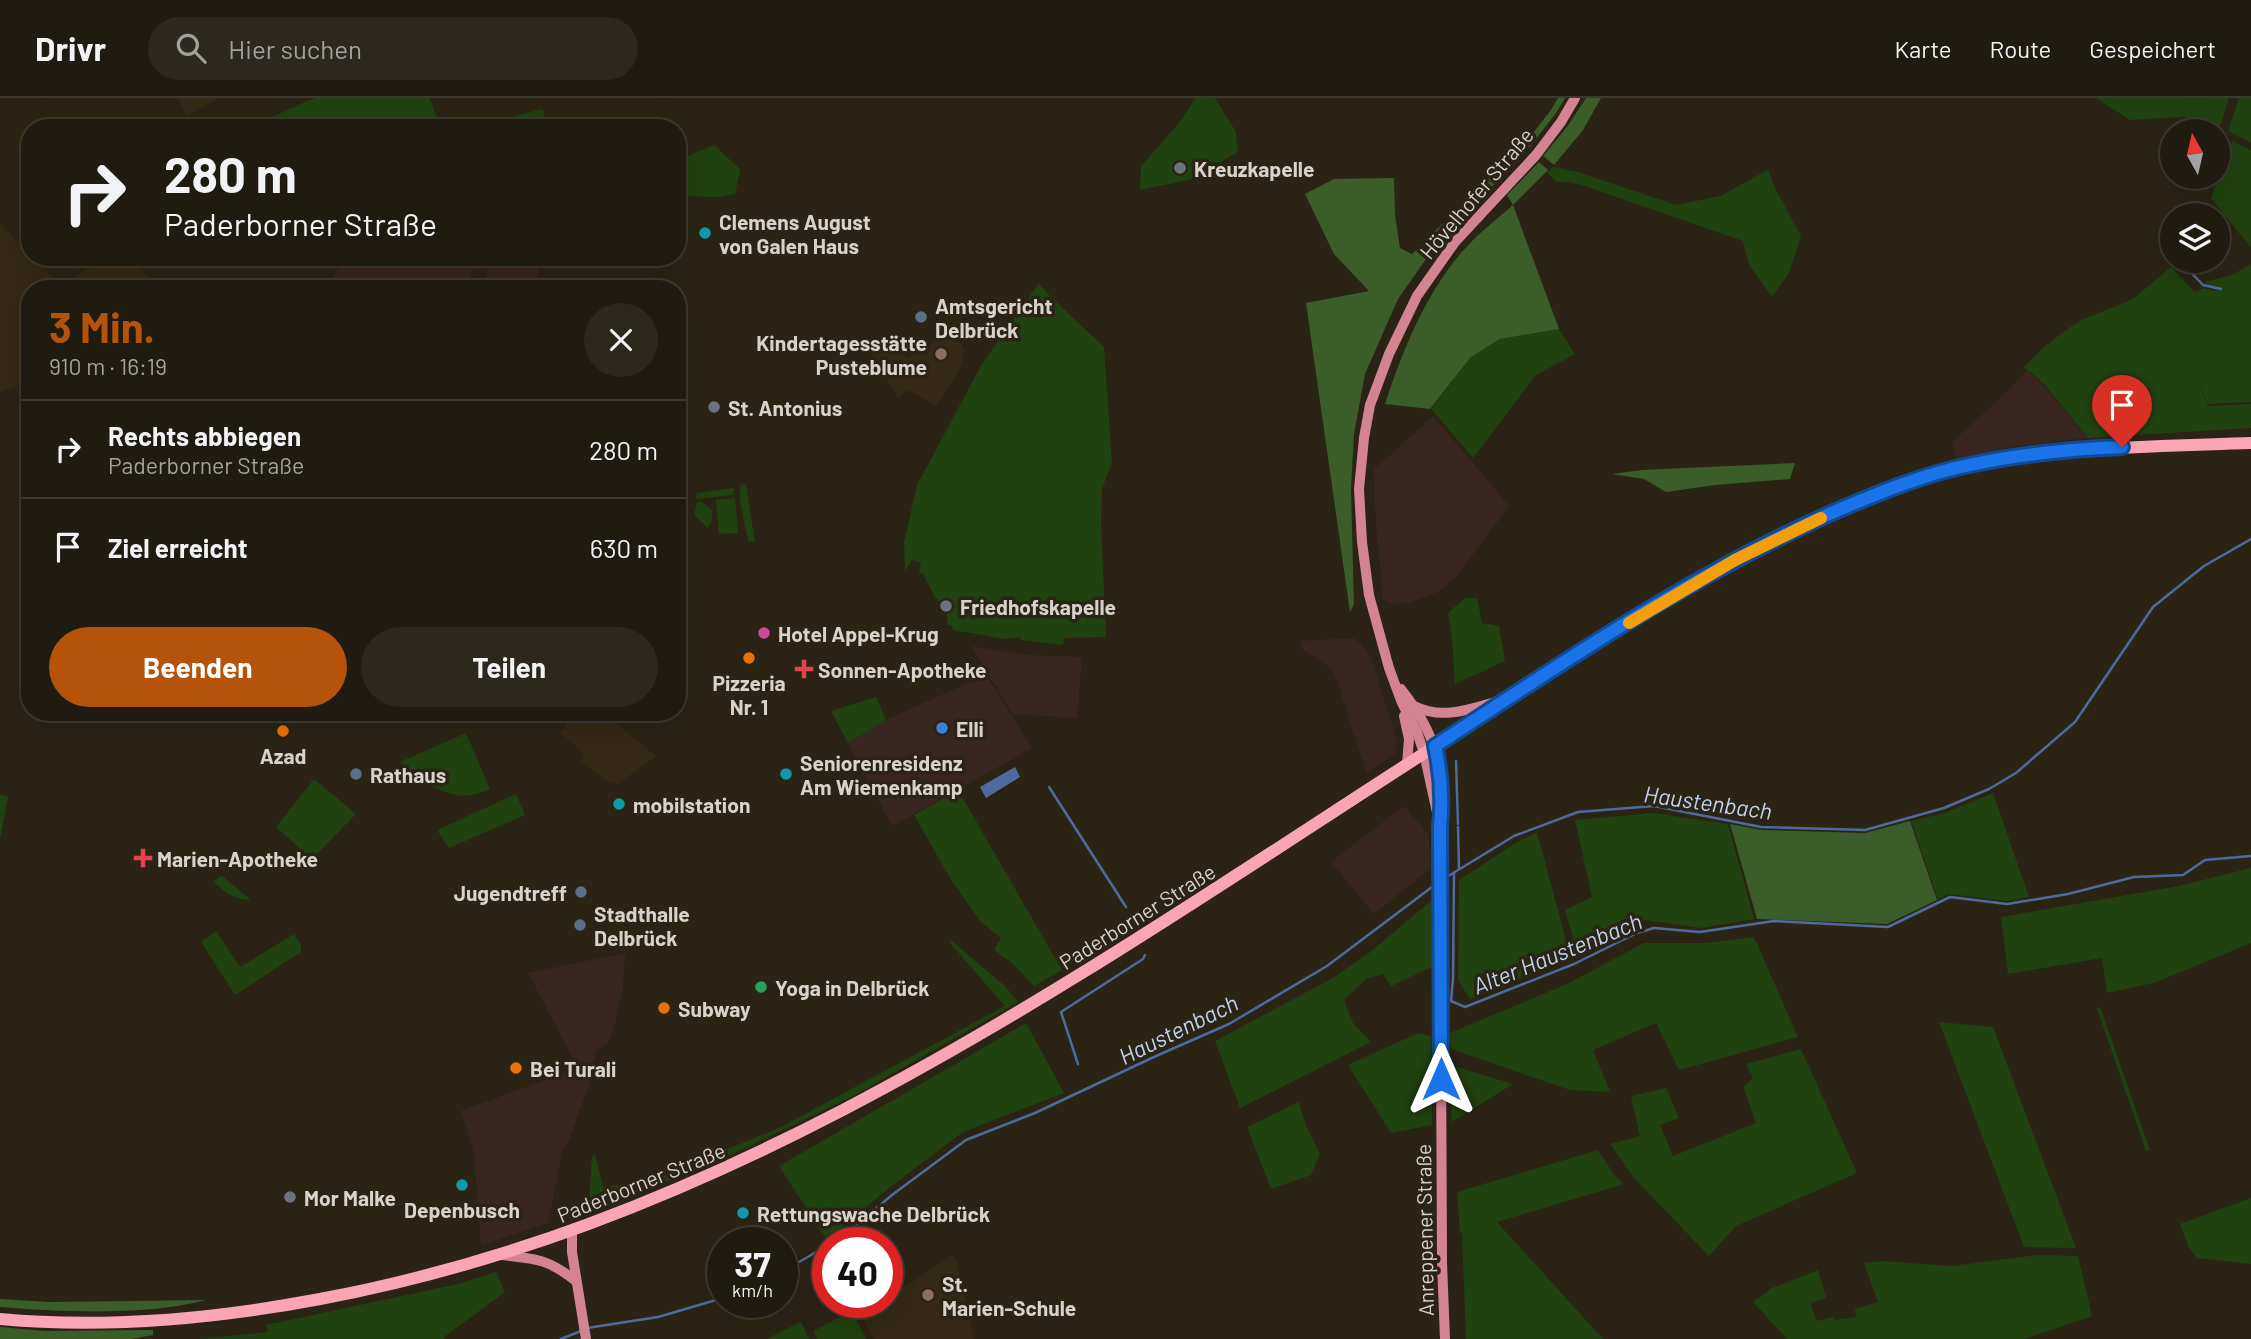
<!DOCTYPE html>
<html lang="de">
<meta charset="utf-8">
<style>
:root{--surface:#201b10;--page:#2d281e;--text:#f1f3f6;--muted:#a2a19f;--line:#3d3930;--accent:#b45309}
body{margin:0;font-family:Barlow,sans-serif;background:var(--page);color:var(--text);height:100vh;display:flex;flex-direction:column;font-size:26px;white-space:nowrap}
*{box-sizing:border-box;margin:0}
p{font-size:23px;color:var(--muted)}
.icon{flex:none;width:38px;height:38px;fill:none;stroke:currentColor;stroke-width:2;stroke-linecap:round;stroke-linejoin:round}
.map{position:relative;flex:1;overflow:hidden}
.details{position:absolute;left:21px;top:182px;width:665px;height:441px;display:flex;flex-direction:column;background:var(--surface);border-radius:28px;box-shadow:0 7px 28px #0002,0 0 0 2px var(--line)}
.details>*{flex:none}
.hud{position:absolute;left:21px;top:21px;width:665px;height:147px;border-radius:28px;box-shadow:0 7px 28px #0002,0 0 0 2px var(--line);background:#201b10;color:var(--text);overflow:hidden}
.needle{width:46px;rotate:352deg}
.tools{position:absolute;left:2160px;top:21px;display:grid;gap:14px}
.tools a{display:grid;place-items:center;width:70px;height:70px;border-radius:50%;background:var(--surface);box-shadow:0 7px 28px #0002,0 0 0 2px var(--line);font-size:35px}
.speed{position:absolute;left:707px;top:1129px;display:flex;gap:14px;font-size:35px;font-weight:700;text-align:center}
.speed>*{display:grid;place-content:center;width:91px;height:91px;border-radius:50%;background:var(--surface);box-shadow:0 7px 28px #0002,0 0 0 2px var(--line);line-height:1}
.speed small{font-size:18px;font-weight:400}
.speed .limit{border:10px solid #d22;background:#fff;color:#111}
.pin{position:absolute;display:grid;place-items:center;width:60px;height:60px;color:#fff;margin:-72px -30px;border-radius:50% 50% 50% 0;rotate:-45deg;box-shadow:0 0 7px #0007}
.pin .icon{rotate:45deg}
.me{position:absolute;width:77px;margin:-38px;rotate:0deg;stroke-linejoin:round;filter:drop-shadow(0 0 5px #0008)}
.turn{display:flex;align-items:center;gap:24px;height:147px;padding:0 28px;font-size:32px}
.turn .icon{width:91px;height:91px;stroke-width:2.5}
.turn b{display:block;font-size:49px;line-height:60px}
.round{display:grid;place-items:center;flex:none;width:74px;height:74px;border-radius:37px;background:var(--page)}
.overview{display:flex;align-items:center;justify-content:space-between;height:119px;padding:0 28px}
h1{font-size:42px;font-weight:700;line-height:52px;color:var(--accent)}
.action{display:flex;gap:14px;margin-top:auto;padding:14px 28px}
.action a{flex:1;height:80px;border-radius:42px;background:var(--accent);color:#fff;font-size:28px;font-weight:700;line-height:80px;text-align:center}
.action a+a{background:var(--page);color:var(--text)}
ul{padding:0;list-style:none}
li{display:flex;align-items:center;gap:21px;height:98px;padding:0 28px;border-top:2px solid var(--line)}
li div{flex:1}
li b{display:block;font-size:26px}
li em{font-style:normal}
header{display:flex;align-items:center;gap:42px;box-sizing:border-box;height:98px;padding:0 35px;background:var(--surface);border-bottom:2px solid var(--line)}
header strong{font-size:33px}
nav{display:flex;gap:38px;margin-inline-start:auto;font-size:24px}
.search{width:490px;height:63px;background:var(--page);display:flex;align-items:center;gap:18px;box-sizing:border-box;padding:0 24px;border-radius:38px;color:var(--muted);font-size:26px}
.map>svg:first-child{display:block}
.commercial{fill:#39271f}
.built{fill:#342a15}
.green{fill:#204110}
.forest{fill:#3a5d2a}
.water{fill:#4d6b9f}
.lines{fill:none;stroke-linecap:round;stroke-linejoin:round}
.stream{stroke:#4d6b9f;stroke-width:2.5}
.secondary{stroke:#d48391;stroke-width:10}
.primary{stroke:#faa5b2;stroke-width:12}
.route-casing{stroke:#114b97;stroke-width:18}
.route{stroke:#1a73e8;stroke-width:12}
.slow{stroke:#f59e0b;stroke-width:12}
.worship-dot{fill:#6b7280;stroke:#2b2415;stroke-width:2.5}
.culture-dot{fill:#0f9aa8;stroke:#2b2415;stroke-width:2.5}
.service-dot{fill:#5c6f8a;stroke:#2b2415;stroke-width:2.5}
.education-dot{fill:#8d6e63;stroke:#2b2415;stroke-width:2.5}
.hotel-dot{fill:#d1479c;stroke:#2b2415;stroke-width:2.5}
.food-dot{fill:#e8710a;stroke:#2b2415;stroke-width:2.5}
.health-dot{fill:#e0444e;stroke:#2b2415;stroke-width:2.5}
.shop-dot{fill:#3f7fe0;stroke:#2b2415;stroke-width:2.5}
.leisure-dot{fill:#2e9e5b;stroke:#2b2415;stroke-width:2.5}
.labels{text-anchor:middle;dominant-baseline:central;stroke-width:7;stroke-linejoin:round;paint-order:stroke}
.poi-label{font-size:21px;font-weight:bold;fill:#d7d3ca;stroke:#2b2415;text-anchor:start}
.street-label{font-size:21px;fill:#d7d3ca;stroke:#2b2415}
.water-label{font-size:23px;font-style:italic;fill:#bfd2f0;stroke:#2b2415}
</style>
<header>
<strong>Drivr</strong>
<div class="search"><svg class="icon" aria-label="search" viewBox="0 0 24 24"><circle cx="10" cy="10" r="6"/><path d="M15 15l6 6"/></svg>Hier suchen</div>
<nav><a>Karte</a><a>Route</a><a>Gespeichert</a></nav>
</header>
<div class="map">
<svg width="2251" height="1241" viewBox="0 0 2251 1241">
<rect width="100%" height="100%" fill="#2b2415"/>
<g class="commercial">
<path d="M 356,159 L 474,159 L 469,191 L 318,191 L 331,184 L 338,171 Z"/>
<path d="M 489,159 L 540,159 L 537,191 L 485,191 Z"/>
<path d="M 2027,272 L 2045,289 L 2087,340 L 2016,348 L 1957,361 L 1952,344 L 2008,293 Z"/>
<path d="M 1433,318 L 1509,408 L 1457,478 L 1438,494 L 1409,504 L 1392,506 L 1383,501 L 1376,427 L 1374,372 Z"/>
<path d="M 1353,540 L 1361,545 L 1371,559 L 1397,643 L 1395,655 L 1367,675 L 1333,571 L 1303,552 L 1300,543 Z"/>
<path d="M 971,548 L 1027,557 L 1082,559 L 1077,620 L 1013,616 Z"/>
<path d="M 986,577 L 1032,650 L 892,728 L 848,645 L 886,622 Z"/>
<path d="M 1404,708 L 1428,736 L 1431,770 L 1374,816 L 1331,764 Z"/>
<path d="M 625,855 L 623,890 L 614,931 L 607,946 L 596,952 L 593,976 L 569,1042 L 563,1051 L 548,1125 L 481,1147 L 474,1055 L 461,1013 L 576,971 L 574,962 L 528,875 Z"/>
</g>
<g class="built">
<path d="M 178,0 L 219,0 L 187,18 Z"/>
<path d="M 0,125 L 30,155 L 30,159 L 34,159 L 62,189 L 104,159 L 130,159 L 161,191 L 30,191 L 30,283 L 0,294 Z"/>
<path d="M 953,232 L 965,253 L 960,270 L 937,308 L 908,292 L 898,300 L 866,249 L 890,235 L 907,261 Z"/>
<path d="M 572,614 L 602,614 L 656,658 L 618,686 L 607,683 L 581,663 L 585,656 L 560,635 L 566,628 L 565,615 Z"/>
<path d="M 952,1157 L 957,1165 L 974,1241 L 874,1241 L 863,1220 L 883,1204 L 887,1204 L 887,1201 L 896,1194 Z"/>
</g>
<g class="green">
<path d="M 317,0 L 429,0 L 442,30 L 254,30 L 253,28 L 309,2 Z"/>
<path d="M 1196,0 L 1215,0 L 1236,34 L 1238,54 L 1188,82 L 1140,92 L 1141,68 L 1179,25 Z"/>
<path d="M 2096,0 L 2229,0 L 2219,32 L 2184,19 L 2130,22 Z"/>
<path d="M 2239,0 L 2251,0 L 2251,45 L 2228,33 Z"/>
<path d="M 543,11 L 546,30 L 517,30 L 514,18 Z"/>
<path d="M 2232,43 L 2251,52 L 2251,150 L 2211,100 Z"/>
<path d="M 714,47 L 740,71 L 735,96 L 718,99 L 677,98 L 677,62 Z"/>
<path d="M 1553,69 L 1578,74 L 1676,107 L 1720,98 L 1768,72 L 1776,92 L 1801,138 L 1789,175 L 1772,199 L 1749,167 L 1743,143 L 1585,88 L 1569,84 L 1557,84 L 1547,75 Z"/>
<path d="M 2251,166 L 2251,304 L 2208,306 L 2197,282 L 2208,308 L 2251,306 L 2251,330 L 2088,340 L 2045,287 L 2024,269 L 2044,249 L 2062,235 L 2081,222 L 2133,201 L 2171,169 L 2195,194 L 2204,190 L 2216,193 L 2217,190 L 2206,186 L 2205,184 L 2234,176 Z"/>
<path d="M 1039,185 L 1049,197 L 1104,249 L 1112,365 L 1102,391 L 1101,425 L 1106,539 L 1064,540 L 1063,547 L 1021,542 L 1020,539 L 1005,541 L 953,532 L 952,528 L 948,527 L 946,515 L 941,516 L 938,501 L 936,501 L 923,476 L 919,475 L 921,464 L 912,462 L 905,473 L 904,445 L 917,387 L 982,266 Z"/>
<path d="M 1559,231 L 1575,256 L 1536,277 L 1473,360 L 1431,311 L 1471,259 L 1500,241 Z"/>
<path d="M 746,386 L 755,444 L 748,443 L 740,403 L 740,387 Z"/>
<path d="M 734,390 L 733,397 L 695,401 L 697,395 Z"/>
<path d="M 735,400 L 738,435 L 719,436 L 716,402 Z"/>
<path d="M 697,404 L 702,404 L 712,412 L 712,422 L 708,430 L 694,417 Z"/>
<path d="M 1465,500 L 1477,500 L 1482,525 L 1499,528 L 1505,563 L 1455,586 L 1452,540 L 1448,515 Z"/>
<path d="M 876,599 L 886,622 L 848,645 L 831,613 Z"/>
<path d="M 466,635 L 490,691 C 450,708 446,688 410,682 L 400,664 Z"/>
<path d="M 314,681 L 356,716 L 312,761 L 276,729 Z"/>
<path d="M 958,692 L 1062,872 L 1034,888 L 1012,865 L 994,852 L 1001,840 L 980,823 L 950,780 L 914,717 Z"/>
<path d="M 1993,695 L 2029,799 L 2007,803 L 1949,796 L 1938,801 L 1911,723 L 1945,715 Z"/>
<path d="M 0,696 L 8,699 L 0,742 Z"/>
<path d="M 516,696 L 525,717 L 449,750 L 437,732 Z"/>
<path d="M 1653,715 L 1728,726 L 1754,821 L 1701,830 L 1645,822 L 1577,854 L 1565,812 L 1592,799 L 1575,722 Z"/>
<path d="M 1537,734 L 1571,861 L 1470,901 L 1458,882 L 1459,782 L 1514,746 Z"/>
<path d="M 2251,770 L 2251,845 L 2154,885 L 2107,895 L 2102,860 L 2008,876 L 2001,819 L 2179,788 Z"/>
<path d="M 221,777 L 251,802 C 234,802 226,795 214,784 Z"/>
<path d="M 1433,801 L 1432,869 L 1391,888 L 1383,876 L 1366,881 L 1344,902 L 1353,925 L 1371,944 L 1240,1010 L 1215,943 L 1331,881 L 1369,855 Z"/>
<path d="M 216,833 L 240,869 L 294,836 L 301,847 L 301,854 L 235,897 L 201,844 Z"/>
<path d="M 1754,839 L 1798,939 L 1679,972 L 1656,925 L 1593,952 L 1610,994 L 1570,992 L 1451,951 L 1450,935 L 1567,886 L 1644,845 L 1705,845 Z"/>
<path d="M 952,843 L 1005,888 L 1018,904 L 853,998 L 733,1056 L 598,1112 L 596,1108 L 589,1105 L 592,1058 L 595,1057 L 603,1089 L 651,1083 L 781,1029 L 1005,908 L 950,845 Z"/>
<path d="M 2100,909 L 2150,1052 L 2146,1053 L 2097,910 Z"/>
<path d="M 1939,924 L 1993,929 L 2076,1150 L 2024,1149 Z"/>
<path d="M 1026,925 L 1064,995 L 963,1034 L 889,1090 L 827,1142 L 779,1068 Z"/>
<path d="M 1418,935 L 1431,938 L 1432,1027 L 1391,1035 L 1348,967 Z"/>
<path d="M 1801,951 L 1857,1075 L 1736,1128 L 1709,1158 L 1634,1080 L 1610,1046 L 1640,1038 L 1631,998 L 1666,990 L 1679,1020 L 1660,1027 L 1673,1058 L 1756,1025 L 1743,989 L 1753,980 L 1746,966 Z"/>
<path d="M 1457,969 L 1513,986 L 1452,1024 L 1450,972 Z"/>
<path d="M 1299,1004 L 1305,1025 L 1320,1056 L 1311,1077 L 1271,1091 L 1247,1029 Z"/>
<path d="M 1598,1052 L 1615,1078 L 1624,1086 L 1497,1124 L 1603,1241 L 1466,1241 L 1462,1135 L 1460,1135 L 1457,1094 Z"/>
<path d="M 2251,1100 L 2251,1166 L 2197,1160 L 2189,1150 L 2180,1126 Z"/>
<path d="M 2038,1157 L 2078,1158 L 2092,1218 L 2025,1241 L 1787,1241 L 1753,1204 L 1772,1190 L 1818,1172 L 1826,1200 L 1810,1205 L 1817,1223 L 1833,1219 L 1834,1222 L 1856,1219 L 1855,1211 L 1878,1204 L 1864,1165 L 1882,1163 L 1952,1168 Z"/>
<path d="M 496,1174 L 505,1194 L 444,1239 L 445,1241 L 199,1241 L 268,1234 L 266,1227 L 458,1186 Z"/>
<path d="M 852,1213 L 866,1241 L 817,1241 L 813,1233 Z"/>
<path d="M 801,1224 L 809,1241 L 767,1241 Z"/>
</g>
<g class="forest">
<path d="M 1558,0 L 1565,0 L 1556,15 L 1532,46 L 1431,154 L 1398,201 L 1365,276 L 1354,336 L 1351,391 L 1354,506 L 1350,514 L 1306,205 L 1369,193 L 1334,156 L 1305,96 L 1334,81 L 1394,80 L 1395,117 L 1400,150 L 1412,156 L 1527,43 L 1551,12 Z"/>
<path d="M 1586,0 L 1601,0 L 1583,32 L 1554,67 L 1543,58 L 1567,29 Z"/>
<path d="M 1539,64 L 1548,72 L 1513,107 L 1559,231 L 1500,241 L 1471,259 L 1430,311 L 1385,306 C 1402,254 1425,197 1461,155 C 1476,137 1496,122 1513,107 L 1507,97 Z"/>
<path d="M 1795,365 L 1790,381 L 1715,387 L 1666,394 L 1644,381 L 1612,376 L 1642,372 Z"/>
<path d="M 1910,723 L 1937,802 L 1887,826 L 1757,821 L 1730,726 L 1761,732 L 1865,735 Z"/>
<path d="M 0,1201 L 49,1204 L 206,1202 C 144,1218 64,1214 0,1209 Z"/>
<path d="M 0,1229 L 45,1233 L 153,1232 L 153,1237 L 131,1241 L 0,1241 Z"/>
</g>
<path class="water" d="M 1015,669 L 1020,679 L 986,700 L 980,689 Z"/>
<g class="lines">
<g class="stream">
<path d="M 2180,163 L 2203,187 L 2221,191"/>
<path d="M 1456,663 L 1458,726"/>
<path d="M 1049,689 L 1126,809"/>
<path d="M 1458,729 L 1459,770"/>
<path d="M 1454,775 L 1453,881 L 1451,903 L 1465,909 L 1574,866 L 1637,835 L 1654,830 L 1700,834 L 1774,823 L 1888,829 L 1950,799 L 2007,806 L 2068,796 L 2134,779 L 2183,777 L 2205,762 L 2251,758"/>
<path d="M 1445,780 L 1514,738 L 1578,714 L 1654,708 L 1761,729 L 1865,732 L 1944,710 L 1989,691 L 2016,675 L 2075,624 L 2153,509 L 2204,468 L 2251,441"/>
<path d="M 1078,966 L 1061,914 L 1143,861 L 1145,857"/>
<path d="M 833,1144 L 846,1136 L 892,1097 L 966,1042 L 1035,1015 L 1156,958 L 1229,926 L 1327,868 L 1436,786"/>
<path d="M 782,1174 L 828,1147"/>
<path d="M 587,1230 L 658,1219 L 723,1200"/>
<path d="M 561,1241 L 581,1233"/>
</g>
<g class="secondary">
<path d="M 1401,591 C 1437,637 1445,670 1440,728 L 1442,1165 L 1445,1241"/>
<path d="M 1414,608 C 1444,623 1472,610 1503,602"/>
<path d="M 1404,618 L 1409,641 L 1407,666"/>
<path d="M 1440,728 L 1424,655 L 1417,634 L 1402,605 L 1389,570 L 1369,497 L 1362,444 L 1359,391 L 1364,340 L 1370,307 L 1389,256 L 1417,198 L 1455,144 L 1536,57 L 1561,24 L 1575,0"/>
<path d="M 572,1134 L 572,1154 L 586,1241"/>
<path d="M 502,1157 C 537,1161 548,1161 576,1183"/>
</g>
<path class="primary" d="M 0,1221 C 107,1231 214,1221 320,1201 C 745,1122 1098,864 1454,636 C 1575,558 1696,475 1828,417 C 1858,404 1888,390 1920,380 C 2028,348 2139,349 2251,345"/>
</g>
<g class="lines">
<g class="route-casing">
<path id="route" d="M 1441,981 L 1440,728 C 1443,700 1441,675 1435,648 C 1562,565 1690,478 1829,416 C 1876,396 1923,376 1974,366 C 2022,356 2072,351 2122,349"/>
</g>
<use href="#route" class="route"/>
<path class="slow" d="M 1629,525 L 1735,462 L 1821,420"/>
</g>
<g class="worship-dot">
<circle cx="1180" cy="70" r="7"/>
<circle cx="714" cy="309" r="7"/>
<circle cx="946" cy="508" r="7"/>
<circle cx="290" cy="1099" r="7"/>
</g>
<g class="culture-dot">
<circle cx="705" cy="135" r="7"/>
<circle cx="786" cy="676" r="7"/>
<circle cx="619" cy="706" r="7"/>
<circle cx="462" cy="1087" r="7"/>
<circle cx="743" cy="1115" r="7"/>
</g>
<g class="service-dot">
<circle cx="921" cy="219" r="7"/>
<circle cx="356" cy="676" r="7"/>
<circle cx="581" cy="794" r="7"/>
<circle cx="580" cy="827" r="7"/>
</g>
<g class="education-dot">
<circle cx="941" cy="256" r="7"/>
<circle cx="928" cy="1197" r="7"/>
</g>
<circle class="hotel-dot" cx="764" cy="535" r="7"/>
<g class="food-dot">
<circle cx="749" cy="560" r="7"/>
<circle cx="283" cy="633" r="7"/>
<circle cx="664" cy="910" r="7"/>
<circle cx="516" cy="970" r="7"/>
</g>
<g class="health-dot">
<path d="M800.5 560.5h7v7h7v7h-7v7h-7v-7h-7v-7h7z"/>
<path d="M139.5 749.5h7v7h7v7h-7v7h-7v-7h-7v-7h7z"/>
</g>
<circle class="shop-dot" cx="942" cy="630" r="7"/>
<circle class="leisure-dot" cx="761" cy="889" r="7"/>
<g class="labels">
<g class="poi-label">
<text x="1194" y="70">Kreuzkapelle</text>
<text x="719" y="123">Clemens August<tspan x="719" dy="24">von Galen Haus</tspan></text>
<text x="935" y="207">Amtsgericht<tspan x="935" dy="24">Delbrück</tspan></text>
<text x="927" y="244" text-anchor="end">Kindertagesstätte<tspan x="927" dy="24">Pusteblume</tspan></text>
<text x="728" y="309">St. Antonius</text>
<text x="960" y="508">Friedhofskapelle</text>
<text x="778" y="535">Hotel Appel-Krug</text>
<text x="818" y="571">Sonnen-Apotheke</text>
<text x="749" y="584" text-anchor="middle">Pizzeria<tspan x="749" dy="24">Nr. 1</tspan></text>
<text x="956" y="630">Elli</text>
<text x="283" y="657" text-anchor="middle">Azad</text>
<text x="800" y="664">Seniorenresidenz<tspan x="800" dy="24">Am Wiemenkamp</tspan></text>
<text x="370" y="676">Rathaus</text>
<text x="633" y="706">mobilstation</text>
<text x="157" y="760">Marien-Apotheke</text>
<text x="567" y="794" text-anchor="end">Jugendtreff</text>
<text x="594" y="815">Stadthalle<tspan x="594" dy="24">Delbrück</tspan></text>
<text x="775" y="889">Yoga in Delbrück</text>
<text x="678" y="910">Subway</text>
<text x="530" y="970">Bei Turali</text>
<text x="304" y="1099">Mor Malke</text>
<text x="462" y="1111" text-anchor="middle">Depenbusch</text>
<text x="757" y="1115">Rettungswache Delbrück</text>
<text x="942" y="1185">St.<tspan x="942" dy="24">Marien-Schule</tspan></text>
</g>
<g class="street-label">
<text transform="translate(1476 95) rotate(-50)">Hövelhofer Straße</text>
<text transform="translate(1137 818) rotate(-32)">Paderborner Straße</text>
<text transform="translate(641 1084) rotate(-22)">Paderborner Straße</text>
<text transform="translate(1424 1132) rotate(-91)">Anreppener Straße</text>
</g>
<g class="water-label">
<text transform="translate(1708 704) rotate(8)">Haustenbach</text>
<text transform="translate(1557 855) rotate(-22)">Alter Haustenbach</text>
<text transform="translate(1178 931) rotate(-26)">Haustenbach</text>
</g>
</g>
</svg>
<div class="tools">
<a><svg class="needle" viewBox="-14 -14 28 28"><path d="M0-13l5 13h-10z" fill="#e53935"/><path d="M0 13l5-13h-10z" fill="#a2a19f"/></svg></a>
<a><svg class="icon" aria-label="layers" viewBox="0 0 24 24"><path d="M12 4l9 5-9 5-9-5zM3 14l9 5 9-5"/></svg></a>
</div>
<div class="speed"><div>37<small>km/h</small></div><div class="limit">40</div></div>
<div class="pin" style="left:2122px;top:349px;background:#d93025"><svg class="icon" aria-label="arrive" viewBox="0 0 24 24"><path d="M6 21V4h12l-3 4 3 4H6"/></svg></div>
<svg class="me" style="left:1441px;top:981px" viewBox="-20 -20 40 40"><path d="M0-17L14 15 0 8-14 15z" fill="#1a73e8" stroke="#fff" stroke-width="4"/></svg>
<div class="hud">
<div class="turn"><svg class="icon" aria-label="right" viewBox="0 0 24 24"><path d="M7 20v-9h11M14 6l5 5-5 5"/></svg><div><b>280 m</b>Paderborner Straße</div></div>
</div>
<section class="details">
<div class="overview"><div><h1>3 Min.</h1><p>910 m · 16:19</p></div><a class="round"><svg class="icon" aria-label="close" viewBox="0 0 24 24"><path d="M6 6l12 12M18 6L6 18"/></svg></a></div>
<ul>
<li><svg class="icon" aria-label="right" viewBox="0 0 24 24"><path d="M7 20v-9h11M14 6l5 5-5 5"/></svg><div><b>Rechts abbiegen</b><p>Paderborner Straße</p></div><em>280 m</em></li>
<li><svg class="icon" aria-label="arrive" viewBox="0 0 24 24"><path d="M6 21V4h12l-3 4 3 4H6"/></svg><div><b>Ziel erreicht</b></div><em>630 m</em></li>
</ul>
<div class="action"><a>Beenden</a><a>Teilen</a></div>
</section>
</div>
